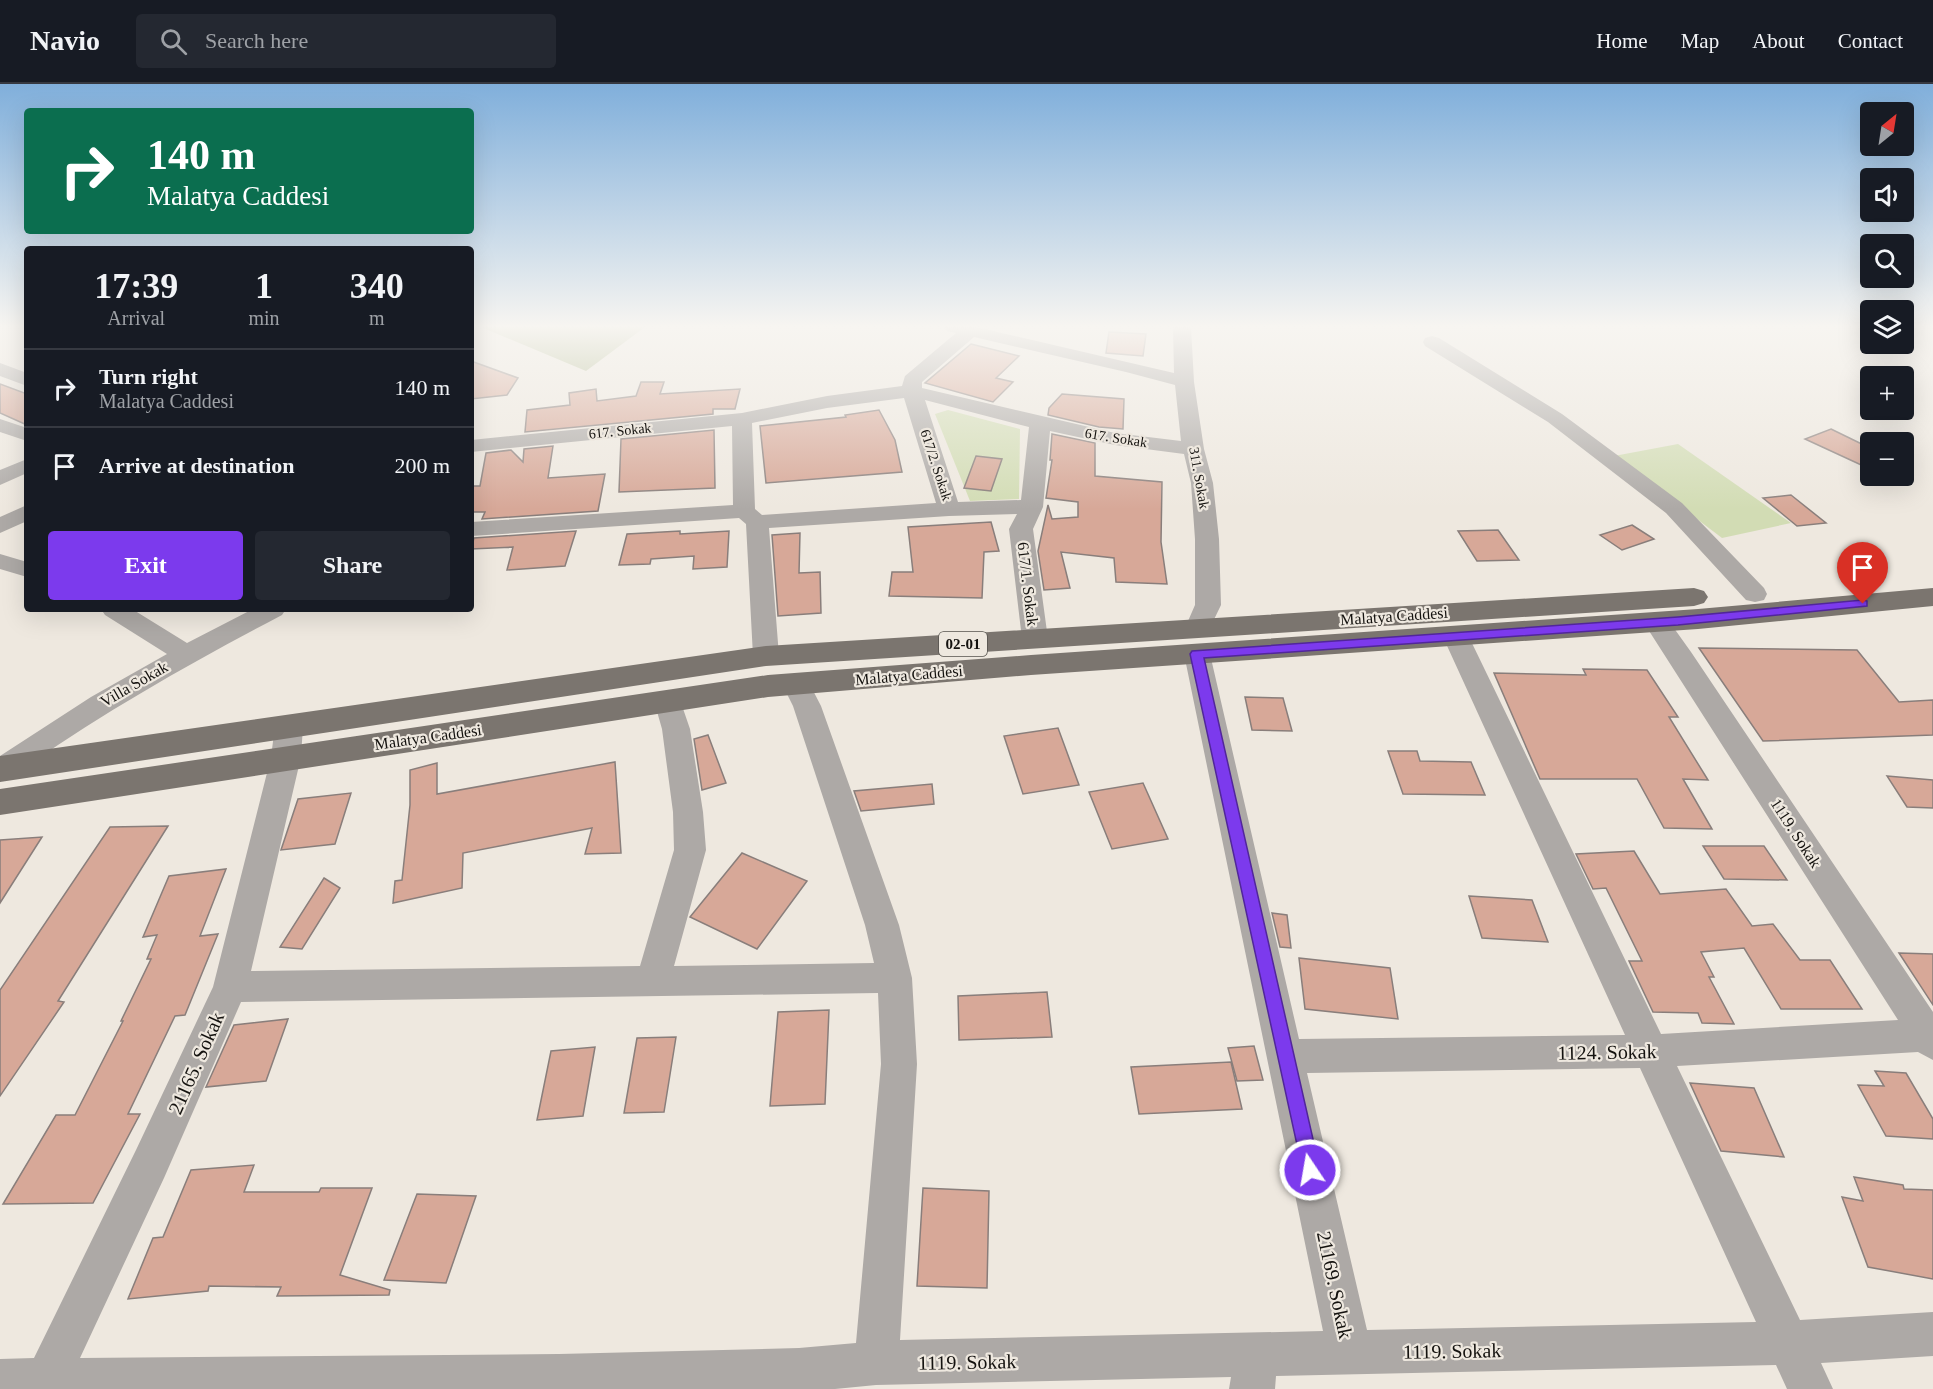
<!DOCTYPE html>
<meta charset="utf-8">
<style>
:root{--surface:#171b24;--page:#242831;--text:#f1f3f6;--muted:#9ea1a6;--line:#363941;--accent:#7c3aed}
body{margin:0;font-family:"Times New Roman",serif;background:var(--page);color:var(--text);height:100vh;display:flex;flex-direction:column;font-size:22px;white-space:nowrap}
*{box-sizing:border-box;margin:0}
p{font-size:20px;color:var(--muted)}
.icon{flex:none;width:33px;height:33px;fill:none;stroke:currentColor;stroke-width:2;stroke-linecap:round;stroke-linejoin:round}
.map{position:relative;flex:1;overflow:hidden}
.details{position:absolute;left:24px;top:162px;width:450px;height:366px;display:flex;flex-direction:column;background:var(--surface);border-radius:6px;box-shadow:0 6px 24px #0002}
.details>*{flex:none}
.banner{position:absolute;left:24px;top:24px;width:450px;height:126px;border-radius:6px;box-shadow:0 6px 24px #0002;background:#0b6e4f;color:#fff;overflow:hidden}
.needle{width:39px;rotate:30deg}
.tools{position:absolute;left:1860px;top:18px;display:grid;gap:12px}
.tools a{display:grid;place-items:center;width:54px;height:54px;border-radius:6px;background:var(--surface);box-shadow:0 6px 24px #0002;font-size:30px}
.pin{position:absolute;display:grid;place-items:center;width:51px;height:51px;color:#fff;margin:-62px -26px;border-radius:50% 50% 50% 0;rotate:-45deg;box-shadow:0 0 6px #0007}
.pin .icon{rotate:45deg}
.me{position:absolute;width:66px;margin:-33px;rotate:348deg;stroke-linejoin:round;filter:drop-shadow(0 0 4px #0008)}
.turn{display:flex;align-items:center;gap:21px;height:126px;padding:0 24px;font-size:27px}
.turn .icon{width:78px;height:78px;stroke-width:2.5}
.turn b{display:block;font-size:42px;line-height:51px}
.eta{display:flex;justify-content:space-evenly;align-items:center;height:102px;text-align:center}
.eta b{font-size:36px;font-weight:700;line-height:42px}
.action{display:flex;gap:12px;margin-top:auto;padding:12px 24px}
.action a{flex:1;height:69px;border-radius:6px;background:var(--accent);color:#fff;font-size:24px;font-weight:700;line-height:69px;text-align:center}
.action a+a{background:var(--page);color:var(--text)}
ul{padding:0;list-style:none}
li{display:flex;align-items:center;gap:18px;height:78px;padding:0 24px;border-top:2px solid var(--line)}
li div{flex:1}
li b{display:block;font-size:22px}
li em{font-style:normal}
header{display:flex;align-items:center;gap:36px;box-sizing:border-box;height:84px;padding:0 30px;background:var(--surface);border-bottom:2px solid var(--line)}
header strong{font-size:28px}
nav{display:flex;gap:33px;margin-inline-start:auto;font-size:21px}
.search{width:420px;height:54px;background:var(--page);display:flex;align-items:center;gap:15px;box-sizing:border-box;padding:0 21px;border-radius:6px;color:var(--muted);font-size:22px}
.map>svg:first-child{display:block}
.green{fill:#d2dcb4}
.forest{fill:#acb68a}
.building{fill:#d7a898;stroke:#897e7b;stroke-width:1.5}
.lines{fill:none;stroke-linecap:round;stroke-linejoin:round}
.minor{fill:#ada9a6;fill-rule:evenodd}
.major{fill:#7b756f;fill-rule:evenodd}
.route{fill:#7c3aed;stroke:#51269a;stroke-width:1.5}
.labels{text-anchor:middle;dominant-baseline:central;stroke-width:4.5;stroke-linejoin:round;paint-order:stroke}
.far-street-label{font-size:14px;fill:#14120f;stroke:#eee8df}
.shield{fill:#eee8df;stroke:#55524d;stroke-width:1.5}
.shield-label{font-size:15px;font-weight:bold;fill:#14120f}
.street-label{font-size:16px;fill:#14120f;stroke:#eee8df}
.near-street-label{font-size:20px;fill:#14120f;stroke:#eee8df}
</style>
<header>
<strong>Navio</strong>
<div class="search"><svg class="icon" aria-label="search" viewBox="0 0 24 24"><circle cx="10" cy="10" r="6"/><path d="M15 15l6 6"/></svg>Search here</div>
<nav><a>Home</a><a>Map</a><a>About</a><a>Contact</a></nav>
</header>
<div class="map">
<svg width="1933" height="1305" viewBox="0 0 1933 1305">
<rect width="100%" height="100%" fill="#eee8df"/>
<g class="green">
<path d="M 948,326 L 1020,345 L 1019,415 L 970,417 L 935,330 Z"/>
<path d="M 1678,360 L 1791,439 L 1722,454 L 1614,372 Z"/>
</g>
<path class="forest" d="M 481,243 L 645,243 L 586,287 Z"/>
<g class="building">
<path d="M 1109,248 L 1146,250 L 1143,272 L 1106,269 Z"/>
<path d="M 971,260 L 1019,272 L 996,294 L 1013,298 L 993,318 L 925,299 Z"/>
<path d="M 471,277 L 518,294 L 507,311 L 471,315 Z"/>
<path d="M 641,298 L 664,298 L 660,310 L 740,305 L 735,325 L 713,325 L 713,330 L 525,348 L 527,326 L 570,321 L 569,309 L 596,305 L 597,317 L 636,312 Z"/>
<path d="M 0,300 L 27,310 L 27,341 L 0,329 Z"/>
<path d="M 1062,310 L 1124,315 L 1123,345 L 1099,343 L 1048,331 L 1049,324 Z"/>
<path d="M 879,326 L 895,356 L 902,388 L 766,399 L 760,342 L 846,333 L 845,331 Z"/>
<path d="M 1831,345 L 1870,364 L 1870,385 L 1805,355 Z"/>
<path d="M 714,346 L 715,404 L 619,408 L 621,355 Z"/>
<path d="M 1052,350 L 1095,359 L 1095,392 L 1162,398 L 1161,458 L 1167,500 L 1116,498 L 1114,474 L 1061,468 L 1070,504 L 1044,506 L 1038,467 L 1048,421 L 1052,435 L 1078,433 L 1078,418 L 1046,414 L 1052,376 L 1050,376 Z"/>
<path d="M 553,362 L 548,394 L 605,390 L 598,427 L 482,435 L 485,428 L 471,428 L 471,402 L 480,402 L 486,369 L 511,366 L 523,378 L 524,365 Z"/>
<path d="M 976,372 L 1002,375 L 991,407 L 964,404 Z"/>
<path d="M 1791,411 L 1826,439 L 1797,442 L 1763,414 Z"/>
<path d="M 991,438 L 999,467 L 984,468 L 982,514 L 889,512 L 892,488 L 913,488 L 908,443 Z"/>
<path d="M 1632,441 L 1654,455 L 1622,466 L 1600,451 Z"/>
<path d="M 1498,446 L 1519,476 L 1477,477 L 1458,447 Z"/>
<path d="M 576,447 L 565,482 L 507,486 L 513,463 L 471,465 L 474,454 Z"/>
<path d="M 680,447 L 680,450 L 729,447 L 727,483 L 693,485 L 694,472 L 651,475 L 650,480 L 619,481 L 627,450 Z"/>
<path d="M 800,449 L 799,489 L 820,488 L 821,529 L 778,532 L 772,451 Z"/>
<path d="M 1699,564 L 1857,566 L 1899,618 L 1933,616 L 1933,651 L 1763,657 Z"/>
<path d="M 1583,585 L 1647,586 L 1678,633 L 1669,633 L 1708,696 L 1683,695 L 1712,745 L 1664,744 L 1637,695 L 1540,695 L 1494,589 L 1586,591 Z"/>
<path d="M 1245,613 L 1283,614 L 1292,647 L 1252,646 Z"/>
<path d="M 1058,644 L 1079,701 L 1023,710 L 1004,652 Z"/>
<path d="M 708,651 L 726,699 L 702,706 L 694,655 Z"/>
<path d="M 1388,667 L 1417,667 L 1420,677 L 1471,678 L 1485,711 L 1403,710 Z"/>
<path d="M 615,678 L 621,769 L 585,770 L 592,744 L 463,769 L 462,804 L 393,819 L 395,797 L 402,796 L 410,721 L 410,686 L 437,679 L 437,710 Z"/>
<path d="M 1887,692 L 1933,696 L 1933,724 L 1907,723 Z"/>
<path d="M 1143,699 L 1168,755 L 1112,765 L 1089,708 Z"/>
<path d="M 932,700 L 934,720 L 861,727 L 854,707 Z"/>
<path d="M 351,709 L 335,760 L 281,766 L 298,715 Z"/>
<path d="M 168,742 L 58,917 L 64,918 L 0,1012 L 0,906 L 110,743 Z"/>
<path d="M 42,753 L 0,819 L 0,756 Z"/>
<path d="M 1703,762 L 1764,762 L 1787,796 L 1724,795 Z"/>
<path d="M 1634,767 L 1660,810 L 1726,805 L 1752,842 L 1773,840 L 1800,876 L 1830,876 L 1862,925 L 1781,925 L 1744,864 L 1701,868 L 1714,893 L 1709,893 L 1734,940 L 1702,939 L 1698,929 L 1653,928 L 1629,877 L 1642,877 L 1606,804 L 1593,805 L 1576,770 Z"/>
<path d="M 742,769 L 807,797 L 757,865 L 690,833 Z"/>
<path d="M 226,785 L 200,852 L 218,850 L 185,931 L 175,932 L 128,1030 L 140,1030 L 93,1119 L 3,1120 L 56,1031 L 75,1031 L 123,937 L 121,937 L 151,875 L 147,875 L 157,851 L 143,853 L 169,792 Z"/>
<path d="M 324,794 L 340,804 L 302,865 L 280,863 Z"/>
<path d="M 1469,812 L 1532,816 L 1548,858 L 1482,854 Z"/>
<path d="M 1272,829 L 1287,831 L 1291,864 L 1280,863 Z"/>
<path d="M 1899,869 L 1933,870 L 1933,921 Z"/>
<path d="M 1299,874 L 1390,884 L 1398,935 L 1305,925 Z"/>
<path d="M 1047,908 L 1052,953 L 959,956 L 958,912 Z"/>
<path d="M 829,926 L 825,1020 L 770,1022 L 778,928 Z"/>
<path d="M 288,935 L 266,997 L 206,1003 L 234,941 Z"/>
<path d="M 676,953 L 664,1028 L 624,1029 L 637,954 Z"/>
<path d="M 1254,962 L 1263,996 L 1237,997 L 1228,964 Z"/>
<path d="M 595,963 L 583,1032 L 537,1036 L 551,967 Z"/>
<path d="M 1231,978 L 1242,1025 L 1139,1030 L 1131,983 Z"/>
<path d="M 1875,987 L 1906,989 L 1933,1035 L 1933,1055 L 1886,1052 L 1858,1001 L 1884,1002 Z"/>
<path d="M 1690,999 L 1754,1004 L 1784,1073 L 1721,1067 Z"/>
<path d="M 254,1081 L 244,1108 L 319,1108 L 321,1104 L 372,1104 L 340,1191 L 390,1206 L 389,1211 L 277,1212 L 281,1203 L 209,1202 L 208,1207 L 128,1215 L 153,1154 L 163,1153 L 191,1086 Z"/>
<path d="M 1854,1093 L 1903,1101 L 1904,1105 L 1933,1106 L 1933,1195 L 1868,1183 L 1842,1113 L 1863,1117 Z"/>
<path d="M 923,1104 L 989,1107 L 987,1204 L 917,1202 Z"/>
<path d="M 417,1110 L 476,1112 L 446,1199 L 384,1196 Z"/>
</g>
<g class="lines">
<g class="minor">
<path d="M 944,243 L 976,243 L 1174,289 L 1173,243 L 1191,243 L 1194,298 L 1204,365 L 1213,399 L 1219,455 L 1221,521 L 1207,550 L 1198,552 L 1189,550 L 1185,544 L 1195,521 L 1195,455 L 1191,399 L 1184,370 L 1115,361 L 1050,347 L 1043,423 L 1033,445 L 1048,555 L 1044,561 L 1035,564 L 1026,561 L 1022,555 L 1009,445 L 1017,430 L 949,432 L 769,444 L 779,572 L 775,578 L 766,581 L 757,578 L 753,572 L 746,440 L 739,434 L 471,452 L 471,438 L 733,421 L 732,342 L 471,368 L 471,356 L 742,329 L 827,312 L 902,302 L 905,292 L 956,249 L 947,247 ZM 974,253 L 1126,288 L 1175,301 L 1181,357 L 1115,349 L 922,304 L 922,298 ZM 904,314 L 936,419 L 762,431 L 755,425 L 752,339 L 827,324 ZM 925,316 L 1029,343 L 1021,416 L 958,418 Z"/>
<path d="M 1432,252 L 1439,254 L 1562,330 L 1682,419 L 1764,504 L 1767,510 L 1764,516 L 1755,518 L 1746,516 L 1666,429 L 1548,338 L 1425,262 L 1423,258 L 1425,254 Z"/>
<path d="M 0,279 L 27,289 L 27,302 L 0,292 Z"/>
<path d="M 0,335 L 27,344 L 27,357 L 0,348 Z"/>
<path d="M 27,375 L 27,389 L 0,401 L 0,386 Z"/>
<path d="M 27,421 L 27,437 L 0,449 L 0,433 Z"/>
<path d="M 0,470 L 27,478 L 27,493 L 0,485 Z"/>
<path d="M 101,525 L 132,525 L 187,559 L 253,525 L 286,525 L 282,531 C 189,580 98,631 12,693 L 0,695 L 0,672 L 91,613 L 167,570 L 105,531 Z"/>
<path d="M 1657,531 L 1666,533 L 1691,568 L 1933,928 L 1933,976 L 1918,968 L 1677,982 L 1800,1236 L 1933,1228 L 1933,1272 L 1821,1279 L 1833,1305 L 1787,1305 L 1776,1281 L 1276,1292 L 1275,1305 L 1229,1305 L 1231,1293 L 876,1301 L 835,1305 L 0,1305 L 0,1275 L 34,1274 L 136,1066 L 213,903 L 271,673 L 275,642 L 279,635 L 289,632 L 299,635 L 303,642 L 301,673 L 251,887 L 640,882 L 674,766 L 673,728 L 662,645 L 654,617 L 658,610 L 668,607 L 678,610 L 690,645 L 703,728 L 706,766 L 674,882 L 874,879 L 865,841 L 793,622 L 782,600 L 786,593 L 796,591 L 806,593 L 821,622 L 899,841 L 912,894 L 917,980 L 900,1256 L 1323,1247 L 1184,570 L 1188,564 L 1197,561 L 1206,564 L 1210,570 L 1299,955 L 1625,951 L 1443,553 L 1447,547 L 1456,544 L 1465,547 L 1469,553 L 1661,950 L 1898,936 L 1644,539 L 1648,533 ZM 878,909 L 881,980 L 856,1259 L 799,1264 L 559,1270 L 80,1274 L 164,1094 L 241,918 ZM 1640,984 L 1756,1238 L 1367,1246 L 1307,989 Z"/>
</g>
<g class="major">
<path d="M 1694,504 L 1704,507 L 1708,513 L 1704,519 L 1694,522 L 766,582 L 0,698 L 0,672 L 766,562 Z"/>
<path d="M 1933,504 L 1933,522 L 1698,545 L 1031,591 L 768,613 L 0,731 L 0,705 L 768,591 L 1031,571 L 1698,525 Z"/>
</g>
</g>
<linearGradient id="sky" x2="0" y2="1"><stop stop-color="#80afdb"/><stop offset="0.57" stop-color="#f7f5f1"/><stop offset="1" stop-color="#f7f5f1" stop-opacity="0"/></linearGradient>
<rect width="1933" height="425" fill="url(#sky)"/>
<path class="route" d="M 1863,516 L 1867,517 L 1867,522 L 1678,541 L 1204,574 L 1320,1086 L 1317,1093 L 1310,1096 L 1304,1093 L 1190,570 L 1192,567 L 1678,533 Z"/>
<g class="labels">
<g class="far-street-label">
<text transform="translate(620 347) rotate(-6)">617. Sokak</text>
<text transform="translate(1116 354) rotate(9)">617. Sokak</text>
<text transform="translate(936 381) rotate(72)">617/2. Sokak</text>
<text transform="translate(1199 394) rotate(80)">311. Sokak</text>
</g>
<rect class="shield" x="939" y="548" width="48" height="24" rx="4.5"/>
<g class="shield-label">
<text x="963" y="560">02-01</text>
</g>
<g class="street-label">
<text transform="translate(1028 500) rotate(83)">617/1. Sokak</text>
<text transform="translate(1394 532) rotate(-4)">Malatya Caddesi</text>
<text transform="translate(909 591) rotate(-5)">Malatya Caddesi</text>
<text transform="translate(134 600) rotate(-30)">Villa Sokak</text>
<text transform="translate(428 653) rotate(-8)">Malatya Caddesi</text>
<text transform="translate(1796 749) rotate(57)">1119. Sokak</text>
</g>
<g class="near-street-label">
<text transform="translate(1607 968) rotate(-1)">1124. Sokak</text>
<text transform="translate(196 979) rotate(-66)">21165. Sokak</text>
<text transform="translate(1335 1201) rotate(78)">21169. Sokak</text>
<text transform="translate(1452 1267) rotate(-1)">1119. Sokak</text>
<text transform="translate(967 1278) rotate(-1)">1119. Sokak</text>
</g>
</g>
</svg>
<div class="tools">
<a><svg class="needle" viewBox="-14 -14 28 28"><path d="M0-13l5 13h-10z" fill="#e53935"/><path d="M0 13l5-13h-10z" fill="#9ea1a6"/></svg></a>
<a><svg class="icon" aria-label="sound" viewBox="0 0 24 24"><path d="M4 9h4l5-4v14l-5-4H4zM17 9q2 3 0 6"/></svg></a>
<a><svg class="icon" aria-label="search" viewBox="0 0 24 24"><circle cx="10" cy="10" r="6"/><path d="M15 15l6 6"/></svg></a>
<a><svg class="icon" aria-label="layers" viewBox="0 0 24 24"><path d="M12 4l9 5-9 5-9-5zM3 14l9 5 9-5"/></svg></a>
<a>+</a>
<a>−</a>
</div>
<div class="pin" style="left:1863px;top:520px;background:#d93025"><svg class="icon" aria-label="arrive" viewBox="0 0 24 24"><path d="M6 21V4h12l-3 4 3 4H6"/></svg></div>
<svg class="me" style="left:1310px;top:1086px" viewBox="-20 -20 40 40"><circle r="17" fill="#7c3aed" stroke="#fff" stroke-width="3"/><path d="M0-11L8 9 0 5-8 9z" fill="#fff"/></svg>
<div class="banner">
<div class="turn"><svg class="icon" aria-label="right" viewBox="0 0 24 24"><path d="M7 20v-9h11M14 6l5 5-5 5"/></svg><div><b>140 m</b>Malatya Caddesi</div></div>
</div>
<section class="details">
<div class="eta">
<div><b>17:39</b><p>Arrival</p></div>
<div><b>1</b><p>min</p></div>
<div><b>340</b><p>m</p></div>
</div>
<ul>
<li><svg class="icon" aria-label="right" viewBox="0 0 24 24"><path d="M7 20v-9h11M14 6l5 5-5 5"/></svg><div><b>Turn right</b><p>Malatya Caddesi</p></div><em>140 m</em></li>
<li><svg class="icon" aria-label="arrive" viewBox="0 0 24 24"><path d="M6 21V4h12l-3 4 3 4H6"/></svg><div><b>Arrive at destination</b></div><em>200 m</em></li>
</ul>
<div class="action"><a>Exit</a><a>Share</a></div>
</section>
</div>
